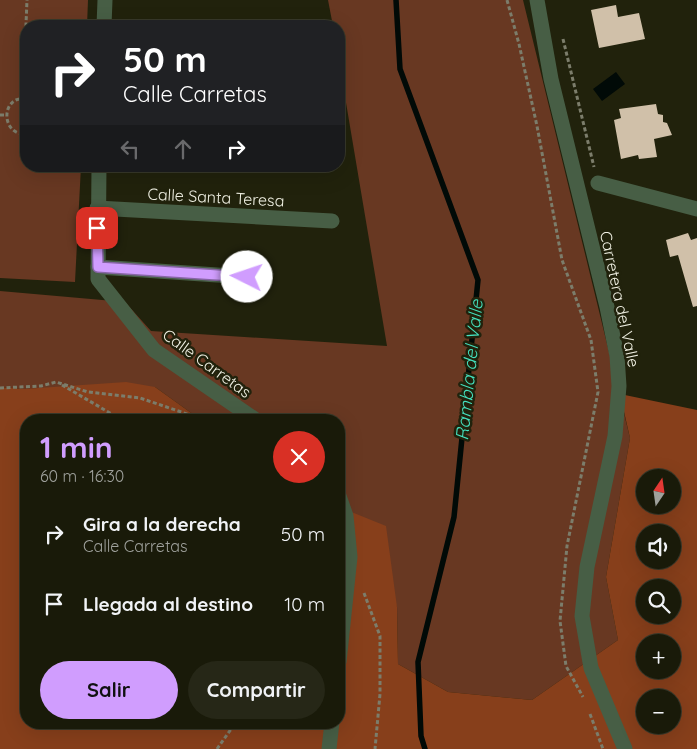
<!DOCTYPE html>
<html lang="es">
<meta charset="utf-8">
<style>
:root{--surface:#191a09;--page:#262717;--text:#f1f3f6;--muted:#9fa19c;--line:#37382a;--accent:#d09dfe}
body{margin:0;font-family:Quicksand,sans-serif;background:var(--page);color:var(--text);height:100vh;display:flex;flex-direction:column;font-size:19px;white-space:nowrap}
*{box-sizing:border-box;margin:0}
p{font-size:16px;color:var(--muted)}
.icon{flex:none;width:28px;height:28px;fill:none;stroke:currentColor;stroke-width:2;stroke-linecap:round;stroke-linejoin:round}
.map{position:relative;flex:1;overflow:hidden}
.drawer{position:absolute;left:20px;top:414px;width:325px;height:315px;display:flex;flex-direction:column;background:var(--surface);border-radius:20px;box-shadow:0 5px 20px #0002,0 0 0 1px var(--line)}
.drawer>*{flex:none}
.top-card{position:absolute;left:20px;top:20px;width:325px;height:152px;border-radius:20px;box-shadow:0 5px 20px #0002,0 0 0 1px var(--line);background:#202124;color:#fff;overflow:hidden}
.needle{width:32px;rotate:13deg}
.tools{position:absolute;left:636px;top:469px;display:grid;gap:10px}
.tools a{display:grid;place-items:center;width:45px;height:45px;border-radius:50%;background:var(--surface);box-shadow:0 5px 20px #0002,0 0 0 1px var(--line);font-size:25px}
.pin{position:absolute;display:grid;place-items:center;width:42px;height:42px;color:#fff;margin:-21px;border-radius:10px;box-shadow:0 2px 8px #0006}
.me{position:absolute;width:55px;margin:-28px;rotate:274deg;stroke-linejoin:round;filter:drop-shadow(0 0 4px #0008)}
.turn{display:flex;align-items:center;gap:18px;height:105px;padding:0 20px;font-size:22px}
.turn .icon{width:65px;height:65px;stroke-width:2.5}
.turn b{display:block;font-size:35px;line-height:42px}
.lanes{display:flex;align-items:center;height:48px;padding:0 20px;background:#0003;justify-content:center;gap:25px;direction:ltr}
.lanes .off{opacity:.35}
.round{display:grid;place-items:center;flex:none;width:52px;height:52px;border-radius:26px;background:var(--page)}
.head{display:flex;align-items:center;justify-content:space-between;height:85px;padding:0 20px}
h1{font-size:30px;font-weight:700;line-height:38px;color:var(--accent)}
.cta{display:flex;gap:10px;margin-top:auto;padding:10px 20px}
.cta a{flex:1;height:58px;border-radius:30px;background:var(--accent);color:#111;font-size:20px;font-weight:700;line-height:58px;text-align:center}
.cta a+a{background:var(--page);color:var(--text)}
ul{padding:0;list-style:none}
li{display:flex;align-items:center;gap:15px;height:70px;padding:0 20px}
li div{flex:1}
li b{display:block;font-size:19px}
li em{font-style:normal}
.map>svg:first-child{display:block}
.green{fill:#683822}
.forest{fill:#873f1b;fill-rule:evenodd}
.water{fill:#010a07}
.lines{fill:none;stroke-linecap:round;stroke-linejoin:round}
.stream{stroke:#010a07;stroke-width:5.5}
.building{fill:#d0c0a9}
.path{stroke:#7c7d6b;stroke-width:3;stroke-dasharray:4 2.5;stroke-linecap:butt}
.minor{stroke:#475e45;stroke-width:15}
.route-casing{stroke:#8766a5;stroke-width:12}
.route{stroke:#d09dfe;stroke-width:9}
.labels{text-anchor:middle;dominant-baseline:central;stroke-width:5;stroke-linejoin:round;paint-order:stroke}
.street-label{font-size:16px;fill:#f1f1e4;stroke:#21220c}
.water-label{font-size:18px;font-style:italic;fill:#45e3c0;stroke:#21220c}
</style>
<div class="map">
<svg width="697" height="749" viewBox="0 0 697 749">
<rect width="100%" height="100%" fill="#21220c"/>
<g class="green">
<path d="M 0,0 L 88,0 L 87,26 L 26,26 L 26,166 L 81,166 L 75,282 L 0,278 Z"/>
<path d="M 328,0 L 523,0 L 630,438 L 606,577 L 618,640 L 532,700 L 448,692 L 398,664 L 397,607 L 339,507 L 339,420 L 201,420 L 155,387 L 24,389 L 0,387 L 0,291 L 125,302 L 151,331 L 387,346 L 339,61 L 339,26 L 333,26 Z"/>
</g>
<path class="forest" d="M 126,382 L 155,387 L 201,420 L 26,420 L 26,722 L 339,722 L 339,507 L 386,526 L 397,607 L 398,664 L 448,692 L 532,700 L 618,640 L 606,577 L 630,438 L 620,394 L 697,410 L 697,749 L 0,749 L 0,387 L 24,389 ZM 645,478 L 672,478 L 672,505 L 645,505 ZM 645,532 L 672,532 L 672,560 L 645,560 ZM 645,588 L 672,588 L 672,615 L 645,615 ZM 645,642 L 672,642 L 672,670 L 645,670 ZM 645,698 L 672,698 L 672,725 L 645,725 Z"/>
<path class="water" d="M 616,72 L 625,84 L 602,101 L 593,89 Z"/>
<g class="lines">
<path class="stream" d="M 396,0 L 400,69 L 478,280 L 454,517 L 418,662 L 421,736 L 425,749"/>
</g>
<g class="building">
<path d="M 616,5 L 618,17 L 639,13 L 645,39 L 599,48 L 591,10 Z"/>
<path d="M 656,104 L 658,114 L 663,115 L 663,122 L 667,123 L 672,135 L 654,139 L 657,157 L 639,159 L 638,155 L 621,159 L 614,120 L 621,118 L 619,109 Z"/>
<path d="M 688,233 L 691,240 L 697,238 L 697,306 L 693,307 L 678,255 L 670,257 L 666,240 Z"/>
</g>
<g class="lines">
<g class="path">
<path d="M 507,0 L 519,44 L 537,126 L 562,260 L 591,340 L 598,392 L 567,546 L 560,621 L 566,666 L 583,697"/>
<path d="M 563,39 L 594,167"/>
<path d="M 23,98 L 27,0"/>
<path d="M 26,99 C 1,95 0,135 26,134"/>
<path d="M 0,115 L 5,115"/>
<path d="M 62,385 L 122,420"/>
<path d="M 0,388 L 41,386 L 56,382 L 88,392 L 140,398 L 196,417 L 221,417"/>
<path d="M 364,593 L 380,636 L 380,694 L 375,749"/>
<path d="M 590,714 L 603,749"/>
<path d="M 217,749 L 236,722"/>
</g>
<g class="minor">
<path d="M 537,0 L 551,79 L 607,307 L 617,356 L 619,386 L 615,436 L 587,567 L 582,616 L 591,668 L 625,749"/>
<path d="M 104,26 L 105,0"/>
<path d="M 99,166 L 98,279 L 154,350 L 256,420"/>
<path d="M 598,183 L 697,209"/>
<path d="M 97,208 L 332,221"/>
<path d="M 98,267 L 247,277"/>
<path d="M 339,496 L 346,516 L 350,557 L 339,662"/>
<path d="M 329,749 L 332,722"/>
</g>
</g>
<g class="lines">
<g class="route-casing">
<path id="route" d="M 97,228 L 98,267 L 247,277"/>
</g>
<use href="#route" class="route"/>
</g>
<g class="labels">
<g class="street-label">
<text transform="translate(216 197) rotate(3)">Calle Santa Teresa</text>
<text transform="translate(620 299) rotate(78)">Carretera del Valle</text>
<text transform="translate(207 363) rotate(36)">Calle Carretas</text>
</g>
<g class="water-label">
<text transform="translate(469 370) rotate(-84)">Rambla del Valle</text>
</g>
</g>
</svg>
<div class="tools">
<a><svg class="needle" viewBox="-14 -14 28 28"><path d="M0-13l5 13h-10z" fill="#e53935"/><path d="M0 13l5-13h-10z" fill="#9fa19c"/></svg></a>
<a><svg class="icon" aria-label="sound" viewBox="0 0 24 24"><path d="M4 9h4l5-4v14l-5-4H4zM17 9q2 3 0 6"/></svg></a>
<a><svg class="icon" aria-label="search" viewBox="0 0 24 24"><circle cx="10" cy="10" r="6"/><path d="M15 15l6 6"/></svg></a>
<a>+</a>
<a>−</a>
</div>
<div class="pin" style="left:97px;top:228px;background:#d93025"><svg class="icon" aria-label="arrive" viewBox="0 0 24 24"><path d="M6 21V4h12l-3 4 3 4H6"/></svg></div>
<svg class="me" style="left:247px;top:277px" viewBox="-20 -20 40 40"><circle r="19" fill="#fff"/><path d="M0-13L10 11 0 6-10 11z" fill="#d09dfe"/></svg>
<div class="top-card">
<div class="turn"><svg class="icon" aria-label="right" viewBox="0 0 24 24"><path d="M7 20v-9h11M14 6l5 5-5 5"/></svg><div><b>50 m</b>Calle Carretas</div></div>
<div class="lanes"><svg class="icon off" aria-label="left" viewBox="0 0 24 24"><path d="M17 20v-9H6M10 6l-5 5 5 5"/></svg><svg class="icon off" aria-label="ahead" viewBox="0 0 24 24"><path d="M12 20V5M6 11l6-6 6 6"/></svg><svg class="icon" aria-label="right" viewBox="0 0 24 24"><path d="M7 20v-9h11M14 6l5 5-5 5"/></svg></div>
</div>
<section class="drawer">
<div class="head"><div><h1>1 min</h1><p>60 m · 16:30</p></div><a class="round" style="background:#d93025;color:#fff"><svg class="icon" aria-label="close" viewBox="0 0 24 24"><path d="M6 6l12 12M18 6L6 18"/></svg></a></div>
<ul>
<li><svg class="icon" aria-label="right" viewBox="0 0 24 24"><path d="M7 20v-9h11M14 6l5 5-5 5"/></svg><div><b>Gira a la derecha</b><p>Calle Carretas</p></div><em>50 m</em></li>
<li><svg class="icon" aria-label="arrive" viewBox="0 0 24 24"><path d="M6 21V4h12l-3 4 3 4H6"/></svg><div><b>Llegada al destino</b></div><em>10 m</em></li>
</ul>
<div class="cta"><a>Salir</a><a>Compartir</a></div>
</section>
</div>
